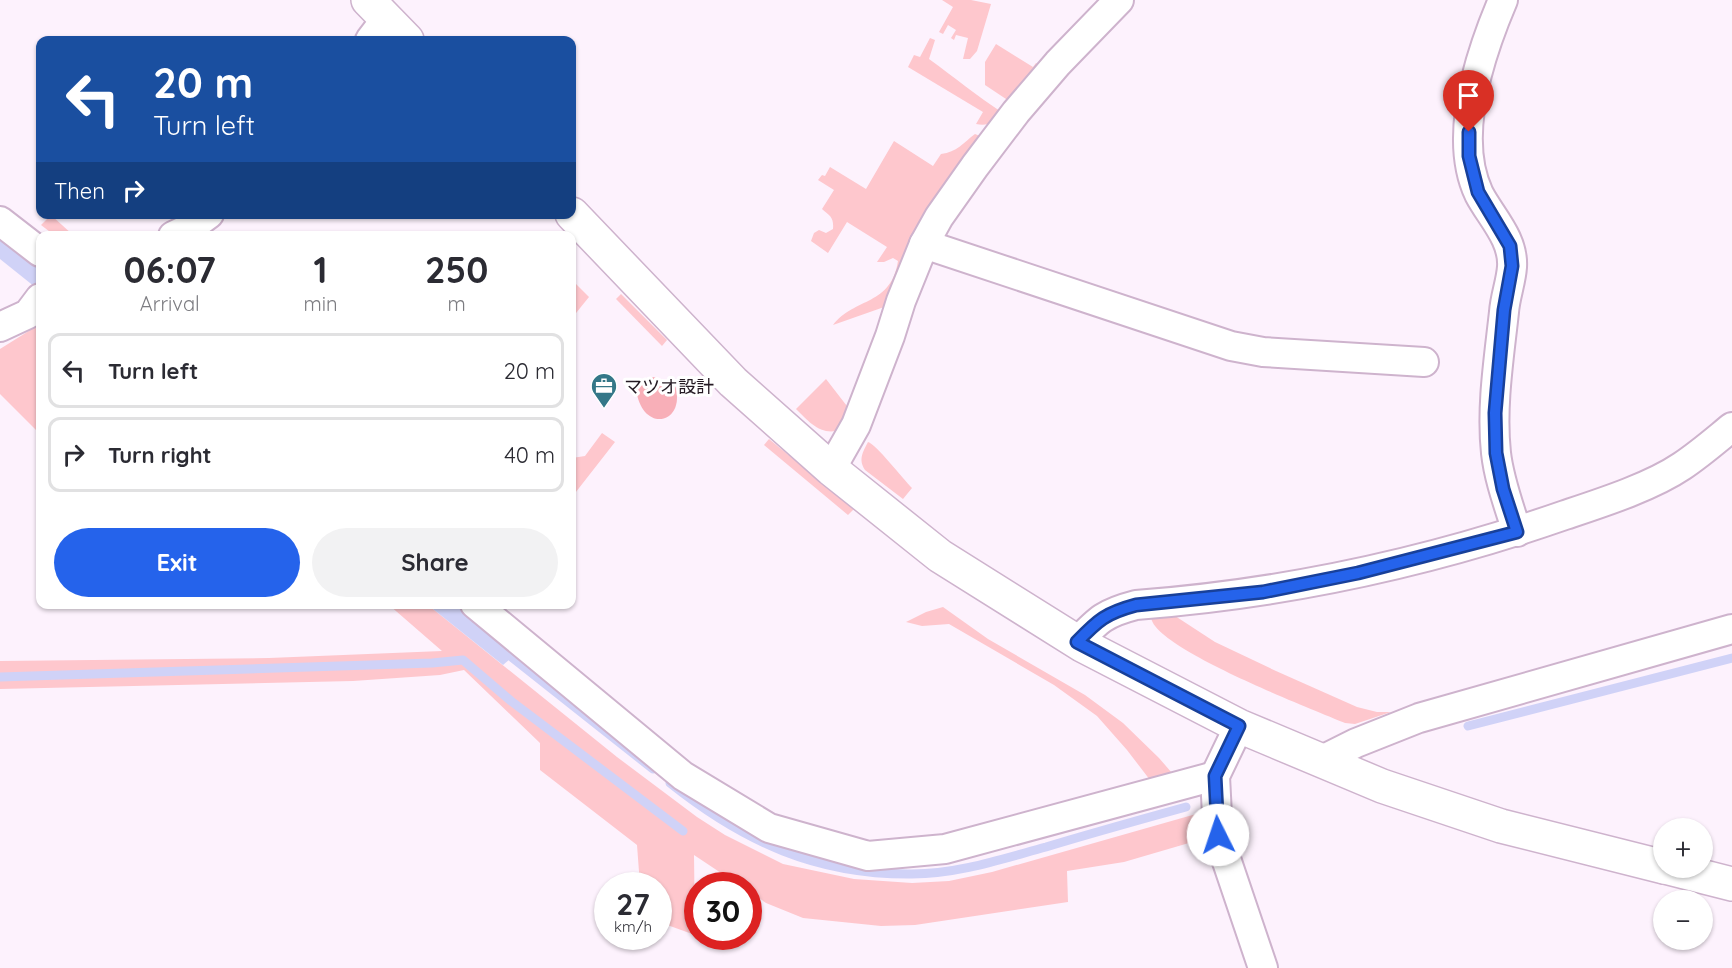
<!DOCTYPE html>
<meta charset="utf-8">
<style>
:root{--surface:#fff;--page:#f2f2f3;--text:#2b2b33;--muted:#7c7c81;--line:#e1e1e2;--accent:#2563eb}
body{margin:0;font-family:Quicksand,"Noto Sans JP",sans-serif;background:var(--page);color:var(--text);height:100vh;display:flex;flex-direction:column;font-size:22px;white-space:nowrap}
*{box-sizing:border-box;margin:0}
p{font-size:20px;color:var(--muted)}
.icon{flex:none;width:33px;height:33px;fill:none;stroke:currentColor;stroke-width:2;stroke-linecap:round;stroke-linejoin:round}
.map{position:relative;flex:1;overflow:hidden}
.sheet{position:absolute;left:36px;top:231px;width:540px;height:378px;display:flex;flex-direction:column;background:var(--surface);border-radius:12px;box-shadow:0 2px 4px #0004}
.sheet>*{flex:none}
.hud{position:absolute;left:36px;top:36px;width:540px;height:183px;border-radius:12px;box-shadow:0 2px 4px #0004;background:#1a4fa0;color:#fff;overflow:hidden}
.controls{position:absolute;left:1653px;top:818px;display:grid;gap:12px}
.controls a{display:grid;place-items:center;width:60px;height:60px;border-radius:50%;background:var(--surface);box-shadow:0 2px 4px #0004;font-size:30px}
.speed{position:absolute;left:594px;top:872px;display:flex;gap:12px;font-size:30px;font-weight:700;text-align:center}
.speed>*{display:grid;place-content:center;width:78px;height:78px;border-radius:50%;background:var(--surface);box-shadow:0 2px 4px #0004;line-height:1}
.speed small{font-size:15px;font-weight:400}
.speed .limit{border:9px solid #d22;background:#fff;color:#111}
.pin{position:absolute;display:grid;place-items:center;width:51px;height:51px;color:#fff;margin:-62px -26px;border-radius:50% 50% 50% 0;rotate:-45deg;box-shadow:0 0 6px #0007}
.pin .icon{rotate:45deg}
.me{position:absolute;width:66px;margin:-33px;rotate:356deg;stroke-linejoin:round;filter:drop-shadow(0 0 4px #0008)}
.turn{display:flex;align-items:center;gap:21px;height:126px;padding:0 18px;font-size:27px}
.turn .icon{width:78px;height:78px;stroke-width:2.5}
.turn b{display:block;font-size:42px;line-height:51px}
.then{display:flex;align-items:center;height:57px;padding:0 18px;background:#0003;gap:12px;font-size:22px}
.eta{display:flex;justify-content:space-evenly;align-items:center;height:102px;text-align:center}
.eta b{font-size:36px;font-weight:700;line-height:42px}
.cta{display:flex;gap:12px;margin-top:auto;padding:12px 18px}
.cta a{flex:1;height:69px;border-radius:36px;background:var(--accent);color:#fff;font-size:24px;font-weight:700;line-height:69px;text-align:center}
.cta a+a{background:var(--page);color:var(--text)}
ul{padding:0;list-style:none}
li{display:flex;align-items:center;gap:18px;height:75px;margin:0 12px 9px;padding:0 6px;border:3px solid var(--line);border-radius:12px}
li div{flex:1}
li b{display:block;font-size:22px}
li em{font-style:normal}
.map>svg:first-child{display:block}
.green{fill:#fec7cd}
.forest{fill:#f8afb8}
.water{fill:#d0d2f7}
.lines{fill:none;stroke-linecap:round;stroke-linejoin:round}
.stream{stroke:#d0d2f7;stroke-width:9}
.minor-casing{stroke:#ceb3cd;stroke-width:32}
.tertiary-casing{stroke:#ceb3cd;stroke-width:36}
.minor{stroke:#fff;stroke-width:28}
.tertiary{stroke:#fff;stroke-width:33}
.route-casing{stroke:#184099;stroke-width:15}
.route{stroke:#2563eb;stroke-width:10}
.labels{text-anchor:middle;dominant-baseline:central;stroke-width:6;stroke-linejoin:round;paint-order:stroke}
.poi-label{font-size:18px;fill:#241a23;stroke:#fff;text-anchor:start}
</style>
<div class="map">
<svg width="1732" height="968" viewBox="0 0 1732 968">
<rect width="100%" height="100%" fill="#fdf2fd"/>
<g class="green">
<path d="M 942,0 L 971,0 L 991,4 L 977,51 L 970,59 L 963,59 L 968,38 L 956,35 L 954,40 L 951,38 L 956,30 L 948,25 L 943,34 L 939,32 L 953,7 Z"/>
<path d="M 930,38 L 935,40 L 929,59 C 954,77 977,96 1003,113 C 994,121 989,127 976,124 L 983,112 L 908,67 L 914,55 L 920,57 Z"/>
<path d="M 996,44 L 1033,67 L 1036,63 L 1043,68 L 1012,103 L 985,85 L 985,62 Z"/>
<path d="M 975,134 L 985,138 L 887,306 L 833,325 C 855,297 891,306 898,261 L 893,258 L 884,262 L 877,262 L 887,247 L 847,222 L 828,253 L 811,241 L 814,233 L 819,230 L 826,233 L 833,229 C 834,217 830,216 822,209 L 834,190 L 818,180 L 822,175 L 825,176 L 830,167 L 866,189 L 894,141 L 933,166 L 941,154 C 957,152 963,143 975,134 Z"/>
<path d="M 51,215 L 73,235 L 54,235 L 41,225 Z"/>
<path d="M 572,280 L 589,297 L 572,318 Z"/>
<path d="M 621,294 L 667,340 L 662,346 L 616,299 Z"/>
<path d="M 40,324 L 40,434 L 0,394 L 0,349 Z"/>
<path d="M 826,379 L 850,410 L 840,430 C 821,436 809,422 796,409 Z"/>
<path d="M 602,433 L 615,442 L 572,497 L 572,458 L 585,456 Z"/>
<path d="M 769,439 L 854,509 L 848,515 L 764,445 Z"/>
<path d="M 868,442 C 876,444 903,479 912,488 L 903,499 L 865,470 C 858,459 863,452 868,442 Z"/>
<path d="M 389,605 L 428,605 L 617,757 L 697,817 L 725,835 L 783,864 L 854,879 L 912,883 L 949,881 L 992,872 L 1196,814 L 1206,838 L 1124,862 L 1067,871 L 1068,902 L 915,925 L 881,926 L 803,918 L 766,903 L 749,891 L 748,885 L 739,885 L 694,855 L 695,935 L 659,922 L 658,885 L 640,885 L 637,845 L 540,770 L 540,743 L 464,670 L 440,675 L 353,681 L 0,689 L 0,661 L 269,658 L 442,651 Z"/>
<path d="M 943,607 L 988,639 L 1085,695 L 1123,723 L 1159,758 L 1172,773 L 1150,780 L 1127,750 L 1097,716 L 1054,685 L 949,624 L 922,626 L 906,622 L 926,612 Z"/>
<path d="M 1169,612 L 1215,642 L 1276,671 L 1357,707 L 1377,712 L 1391,712 L 1355,724 L 1345,723 C 1315,710 1149,647 1151,616 Z"/>
</g>
<path class="forest" d="M 654,377 L 675,385 C 687,424 642,435 636,389 L 647,379 Z"/>
<g class="water">
<path d="M 0,233 L 40,266 L 40,291 L 0,259 Z"/>
<path d="M 428,605 L 460,605 L 518,652 L 503,665 Z"/>
</g>
<g class="lines">
<g class="stream">
<path d="M 504,651 L 653,769"/>
<path d="M 0,677 L 432,663 L 463,660 L 511,701 L 683,831"/>
<path d="M 1468,726 L 1732,658"/>
<path d="M 670,783 C 744,842 817,875 912,874 C 958,874 1002,859 1046,847 C 1092,833 1139,820 1186,807"/>
</g>
<g class="minor-casing">
<g id="minor">
<path d="M 1503,0 C 1480,54 1452,137 1479,194 C 1491,217 1514,239 1512,267 C 1511,282 1505,297 1504,312 C 1499,358 1491,407 1496,453 C 1499,480 1509,506 1517,532"/>
<path d="M 370,40 L 386,19"/>
<path d="M 0,221 L 40,252"/>
<path d="M 173,236 L 190,228 L 209,214"/>
<path d="M 924,244 L 1231,346 L 1263,352 L 1424,362"/>
<path d="M 0,327 L 28,314 L 40,298"/>
<path d="M 831,469 L 856,425 L 890,336 L 901,301 L 924,244 L 939,217 L 975,166 L 1016,112 L 1058,63 L 1119,0"/>
<path d="M 475,604 L 683,776 L 769,828 L 868,856 L 945,849 L 1215,776"/>
<path d="M 1077,642 C 1099,619 1105,613 1136,605 C 1282,594 1427,563 1565,515 C 1601,503 1651,487 1682,466 C 1700,454 1716,440 1732,427"/>
<path d="M 1239,726 L 1215,776 L 1218,835 L 1263,968"/>
<path d="M 1320,761 L 1356,743 L 1419,718 L 1732,629"/>
</g>
</g>
<g class="tertiary-casing">
<g id="tertiary">
<path d="M 368,0 L 407,40"/>
<path d="M 572,214 L 733,382 L 831,469 L 940,556 L 1082,645 L 1239,726 L 1382,786 L 1501,826 L 1664,867"/>
<path d="M 1665,867 L 1732,884"/>
</g>
</g>
<use href="#minor" class="minor"/>
<use href="#tertiary" class="tertiary"/>
</g>
<g class="lines">
<g class="route-casing">
<path id="route" d="M 1218,835 L 1215,776 L 1239,726 L 1077,642 C 1098,620 1106,613 1136,605 L 1263,592 L 1358,573 L 1517,532 L 1503,489 L 1496,453 L 1495,413 L 1504,310 L 1512,266 L 1510,246 L 1478,192 L 1469,156 L 1469,132"/>
</g>
<use href="#route" class="route"/>
</g>
<defs>
<g id="office-pin" transform="scale(1.35)"><path d="M0 17L-7.5 6A9.5 9.5 0 1 1 7.5 6Z" fill="#347788" stroke="#fff"/><path d="M-6-3h4V-5.5h4V-3h4V5H-6ZM-1-4.5V-3h2v-1.5ZM-6 0V1H6V0Z" fill="#fff"/></g>
</defs>
<g fill-rule="evenodd">
<use href="#office-pin" x="604" y="386"/>
</g>
<g class="labels">
<g class="poi-label">
<text x="624" y="386">マツオ設計</text>
</g>
</g>
</svg>
<div class="controls">
<a>+</a>
<a>−</a>
</div>
<div class="speed"><div>27<small>km/h</small></div><div class="limit">30</div></div>
<div class="pin" style="left:1469px;top:132px;background:#d93025"><svg class="icon" aria-label="arrive" viewBox="0 0 24 24"><path d="M6 21V4h12l-3 4 3 4H6"/></svg></div>
<svg class="me" style="left:1218px;top:835px" viewBox="-20 -20 40 40"><circle r="19" fill="#fff"/><path d="M0-13L10 11 0 6-10 11z" fill="#2563eb"/></svg>
<div class="hud">
<div class="turn"><svg class="icon" aria-label="left" viewBox="0 0 24 24"><path d="M17 20v-9H6M10 6l-5 5 5 5"/></svg><div><b>20 m</b>Turn left</div></div>
<div class="then">Then<svg class="icon" aria-label="right" viewBox="0 0 24 24"><path d="M7 20v-9h11M14 6l5 5-5 5"/></svg></div>
</div>
<section class="sheet">
<div class="eta">
<div><b>06:07</b><p>Arrival</p></div>
<div><b>1</b><p>min</p></div>
<div><b>250</b><p>m</p></div>
</div>
<ul>
<li><svg class="icon" aria-label="left" viewBox="0 0 24 24"><path d="M17 20v-9H6M10 6l-5 5 5 5"/></svg><div><b>Turn left</b></div><em>20 m</em></li>
<li><svg class="icon" aria-label="right" viewBox="0 0 24 24"><path d="M7 20v-9h11M14 6l5 5-5 5"/></svg><div><b>Turn right</b></div><em>40 m</em></li>
</ul>
<div class="cta"><a>Exit</a><a>Share</a></div>
</section>
</div>
